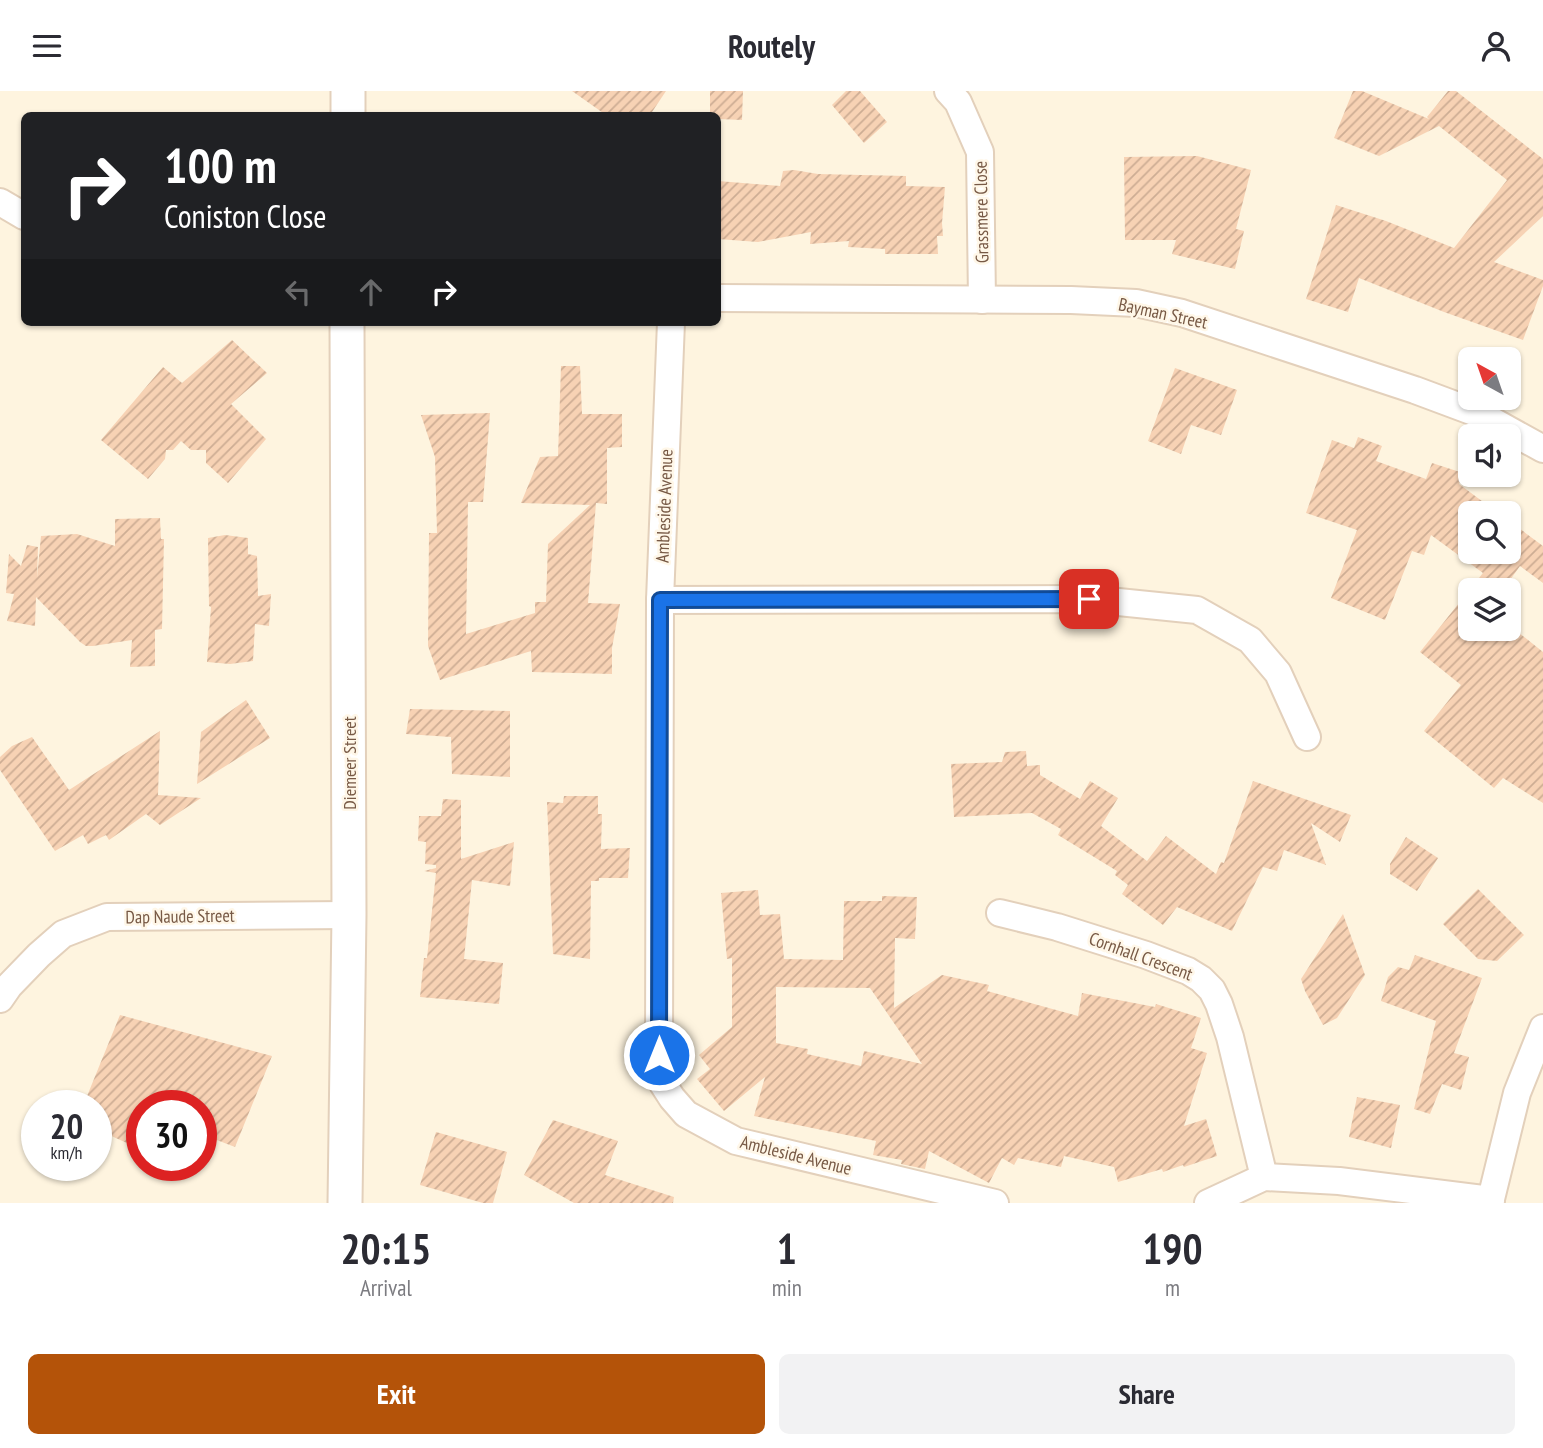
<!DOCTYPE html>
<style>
:root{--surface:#fff;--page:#f2f2f3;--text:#2b2b33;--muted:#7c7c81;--accent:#b45309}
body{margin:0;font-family:"PT Sans Narrow",sans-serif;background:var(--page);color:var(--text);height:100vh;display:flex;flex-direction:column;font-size:26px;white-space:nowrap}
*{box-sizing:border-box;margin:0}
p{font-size:23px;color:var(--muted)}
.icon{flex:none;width:38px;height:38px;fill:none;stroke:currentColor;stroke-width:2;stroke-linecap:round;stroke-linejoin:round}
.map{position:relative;height:1112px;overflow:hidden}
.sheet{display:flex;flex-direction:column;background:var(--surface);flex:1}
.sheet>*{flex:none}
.banner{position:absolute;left:21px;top:21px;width:700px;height:214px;border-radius:10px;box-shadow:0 2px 5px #0004;background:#202124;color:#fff;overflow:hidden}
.needle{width:46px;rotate:320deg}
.controls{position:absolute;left:1458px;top:256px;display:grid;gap:14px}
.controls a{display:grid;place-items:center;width:63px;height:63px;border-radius:10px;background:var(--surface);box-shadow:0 2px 5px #0004;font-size:35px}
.speed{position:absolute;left:21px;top:999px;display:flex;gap:14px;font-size:35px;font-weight:700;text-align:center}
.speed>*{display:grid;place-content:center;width:91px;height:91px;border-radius:50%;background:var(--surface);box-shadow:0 2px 5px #0004;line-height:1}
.speed small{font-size:18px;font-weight:400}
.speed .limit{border:10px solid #d22;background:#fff;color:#111}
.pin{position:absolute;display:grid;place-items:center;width:60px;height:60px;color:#fff;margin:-30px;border-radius:14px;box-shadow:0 4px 10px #0006}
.me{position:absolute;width:77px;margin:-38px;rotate:0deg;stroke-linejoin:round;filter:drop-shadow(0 0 5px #0008)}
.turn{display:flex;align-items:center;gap:24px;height:147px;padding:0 28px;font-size:32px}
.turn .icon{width:91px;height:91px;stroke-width:2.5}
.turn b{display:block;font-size:49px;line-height:60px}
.lanes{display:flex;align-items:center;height:66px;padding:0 28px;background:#0003;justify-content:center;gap:35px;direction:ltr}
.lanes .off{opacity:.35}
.eta{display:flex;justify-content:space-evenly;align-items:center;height:119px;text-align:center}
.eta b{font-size:42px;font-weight:600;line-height:49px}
.primary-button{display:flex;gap:14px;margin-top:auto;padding:14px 28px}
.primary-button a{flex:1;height:80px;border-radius:10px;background:var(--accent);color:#fff;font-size:28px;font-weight:600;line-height:80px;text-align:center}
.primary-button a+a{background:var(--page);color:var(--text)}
header{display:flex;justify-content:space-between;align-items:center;height:91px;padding:0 28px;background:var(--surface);font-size:32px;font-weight:600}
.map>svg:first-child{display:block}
.building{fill:url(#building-hatch);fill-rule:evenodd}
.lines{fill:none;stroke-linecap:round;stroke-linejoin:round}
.minor-casing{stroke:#e3d0bb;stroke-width:30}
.tertiary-casing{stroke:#e3d0bb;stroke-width:37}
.minor{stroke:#fff;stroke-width:26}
.tertiary{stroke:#fff;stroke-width:33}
.route-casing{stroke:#114b97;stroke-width:18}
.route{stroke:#1a73e8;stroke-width:12}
.labels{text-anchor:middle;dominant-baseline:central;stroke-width:5;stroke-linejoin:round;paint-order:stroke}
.street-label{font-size:18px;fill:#775945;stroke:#fff7e8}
</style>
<header><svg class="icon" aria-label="menu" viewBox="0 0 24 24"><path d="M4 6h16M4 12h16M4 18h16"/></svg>Routely<svg class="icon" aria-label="person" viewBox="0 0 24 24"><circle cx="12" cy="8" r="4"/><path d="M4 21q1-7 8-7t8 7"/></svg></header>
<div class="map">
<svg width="1543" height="1112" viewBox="0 0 1543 1112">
<defs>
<pattern id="building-hatch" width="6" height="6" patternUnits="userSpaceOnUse" patternTransform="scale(1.75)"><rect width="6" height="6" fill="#f7d2b4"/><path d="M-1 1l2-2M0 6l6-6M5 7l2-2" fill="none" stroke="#cdad94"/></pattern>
</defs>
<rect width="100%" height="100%" fill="#fef4df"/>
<g class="building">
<path d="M 572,0 L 666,0 L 650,24 L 606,24 Z"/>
<path d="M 710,0 L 743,0 L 742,29 L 718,28 L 718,24 L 710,24 Z"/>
<path d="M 846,0 L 860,0 L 887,31 L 864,52 L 832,14 Z"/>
<path d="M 1353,0 L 1362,0 L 1429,28 L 1427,26 L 1448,0 L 1456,0 L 1543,68 L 1543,125 L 1494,171 L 1543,189 L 1543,195 L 1523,249 L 1444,221 L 1359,187 L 1348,221 L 1306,208 L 1336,114 L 1386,130 L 1454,157 L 1507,89 L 1439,35 L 1379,65 L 1334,47 Z"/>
<path d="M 1197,65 L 1251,79 L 1236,138 L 1244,140 L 1235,178 L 1172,163 L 1176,149 L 1125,149 L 1124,66 Z"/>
<path d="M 794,79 L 818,83 L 906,85 L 906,95 L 945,96 L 942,132 L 943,145 L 937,145 L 938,163 L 885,163 L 885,158 L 848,156 L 849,150 L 810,153 L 811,141 L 758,151 L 718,148 L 718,90 L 780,95 L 783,80 Z"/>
<path d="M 232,249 L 267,282 L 231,313 L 266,348 L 228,392 L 206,372 L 206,359 L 191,359 L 181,350 L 173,359 L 166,359 L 165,368 L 148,388 L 101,349 L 163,276 L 182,292 Z"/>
<path d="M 561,275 L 580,275 L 582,323 L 622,323 L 622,356 L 607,357 L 607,413 L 596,412 L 588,512 L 620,513 L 612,557 L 612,583 L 532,581 L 531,560 L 440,589 L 428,555 L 429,442 L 437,442 L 435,366 L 421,324 L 490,322 L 483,411 L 468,411 L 466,543 L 535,522 L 535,511 L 546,511 L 548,453 L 590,414 L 521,412 L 540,366 L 558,365 Z"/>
<path d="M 1175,277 L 1237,299 L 1221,344 L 1191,334 L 1181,363 L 1148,350 Z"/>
<path d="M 1358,346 L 1382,355 L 1376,370 L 1426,388 L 1432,372 L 1463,382 L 1459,393 L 1498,422 L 1470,422 L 1470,460 L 1508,460 L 1508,429 L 1543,455 L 1543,492 L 1520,475 L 1503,499 L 1470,499 L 1470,537 L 1508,537 L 1508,533 L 1543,561 L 1543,712 L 1503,687 L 1494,697 L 1424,640 L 1461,594 L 1420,561 L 1483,482 L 1431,444 L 1424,464 L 1412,460 L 1385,529 L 1331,507 L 1357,439 L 1306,422 L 1332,349 L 1354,357 Z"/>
<path d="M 160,427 L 161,448 L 164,448 L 162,538 L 155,539 L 155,575 L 130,576 L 132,549 L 93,555 L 86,555 L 80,551 L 36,506 L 35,535 L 7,530 L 14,503 L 6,502 L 9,463 L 21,475 L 27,454 L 38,456 L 37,487 L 41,445 L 77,443 L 115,455 L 115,428 Z"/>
<path d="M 225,444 L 248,447 L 248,463 L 257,465 L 258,505 L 271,503 L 269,535 L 255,533 L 253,570 L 230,573 L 207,571 L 211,516 L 209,515 L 208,447 Z"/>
<path d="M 246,609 L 270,647 L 197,693 L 201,641 Z"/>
<path d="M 410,618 L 510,620 L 510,686 L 452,683 L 451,646 L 406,643 Z"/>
<path d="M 160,640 L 158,704 L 201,707 L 160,734 L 146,723 L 109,749 L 106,744 L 88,753 L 83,744 L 55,760 L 0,679 L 0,666 L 12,655 L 32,646 L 69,699 Z"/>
<path d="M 1026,660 L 1027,675 L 1040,674 L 1040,684 L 1080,708 L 1090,690 L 1118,707 L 1101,735 L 1147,770 L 1166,745 L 1216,783 L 1221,771 L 1224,772 L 1253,690 L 1351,724 L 1340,751 L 1311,732 L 1326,774 L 1284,759 L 1277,780 L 1263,776 L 1232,840 L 1177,816 L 1163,834 L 1122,803 L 1128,794 L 1115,784 L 1117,780 L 1058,744 L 1061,738 L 1032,722 L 954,726 L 951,673 L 1002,671 L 1005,661 Z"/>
<path d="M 564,705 L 598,705 L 598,723 L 602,723 L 601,758 L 630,757 L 628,787 L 599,787 L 599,790 L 591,790 L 590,868 L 553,863 L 547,711 L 563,712 Z"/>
<path d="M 443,708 L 461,709 L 461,768 L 514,751 L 510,795 L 472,789 L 464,868 L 503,872 L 499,913 L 420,906 L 424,867 L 427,867 L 436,782 L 424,780 L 436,777 L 436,774 L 425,773 L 426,751 L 418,750 L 419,725 L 441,725 Z"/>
<path d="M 1406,746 L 1438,767 L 1417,800 L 1390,783 L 1390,773 Z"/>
<path d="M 1478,798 L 1524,844 L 1497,870 L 1478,868 L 1443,833 Z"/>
<path d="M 758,799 L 760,824 L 780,823 L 784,868 L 843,869 L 844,810 L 882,810 L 882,805 L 917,806 L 915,848 L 895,847 L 894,917 L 942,884 L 989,894 L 987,900 L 1078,925 L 1082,902 L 1155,916 L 1156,913 L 1201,927 L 1191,957 L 1207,962 L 1184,1035 L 1206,1028 L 1217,1065 L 1184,1076 L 1183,1074 L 1163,1081 L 1162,1078 L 1118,1091 L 1114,1076 L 1064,1065 L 1061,1076 L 1018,1067 L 1014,1074 L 1002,1067 L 989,1092 L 929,1060 L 925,1078 L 901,1073 L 902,1069 L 873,1064 L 876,1050 L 754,1025 L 765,986 L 724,1020 L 697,988 L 710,978 L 699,964 L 732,936 L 732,867 L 727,868 L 721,802 ZM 776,896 L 870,897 L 922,973 L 864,960 L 861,975 L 807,963 L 808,958 L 776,952 Z"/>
<path d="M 1343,823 L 1365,884 L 1337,927 L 1323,934 L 1305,900 L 1301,888 Z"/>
<path d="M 1415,864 L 1482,887 L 1454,962 L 1469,966 L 1461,999 L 1442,993 L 1430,1023 L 1414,1018 L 1436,930 L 1381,910 L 1388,886 L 1398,876 L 1409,879 Z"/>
<path d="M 120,924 L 272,965 L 235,1056 L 201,1043 L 201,1015 L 174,1015 L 147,1008 L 144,1015 L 142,1015 L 142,1021 L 129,1053 L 96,1038 L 96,1015 L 83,1015 Z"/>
<path d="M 1357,1006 L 1400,1014 L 1391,1057 L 1349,1046 Z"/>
<path d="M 553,1029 L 618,1050 L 605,1084 L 674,1106 L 673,1112 L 574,1112 L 524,1084 Z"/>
<path d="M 436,1041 L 507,1061 L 493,1112 L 483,1112 L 420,1094 Z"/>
</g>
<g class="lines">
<g class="minor-casing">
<g id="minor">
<path d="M 948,0 L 958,11 L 980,61 L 982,209"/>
<path d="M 0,111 L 24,125"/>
<path d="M 718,207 L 1071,209 L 1136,212 L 1182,222 L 1415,299 L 1482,324 L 1543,358"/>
<path d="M 671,231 L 660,509 L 659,964 L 663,993 L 672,1007 L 686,1023 L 736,1050 L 995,1112"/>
<path d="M 660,509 L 1089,508 L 1197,519 L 1250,549 L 1278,582 L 1307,646"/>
<path d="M 1000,822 L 1057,836 L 1146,864 L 1188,880 L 1201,888 L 1212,899 L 1219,913 L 1230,946 L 1264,1086"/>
<path d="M 0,908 L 9,895 L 39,864 L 63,843 L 107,826 L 349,824"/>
<path d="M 1208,1112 L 1264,1086 L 1339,1090 L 1491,1109"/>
<path d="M 1490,1112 L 1517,1002 L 1543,937"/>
</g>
</g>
<g class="tertiary-casing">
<g id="tertiary">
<path d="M 348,24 L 348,0"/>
<path d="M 345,1112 L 349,824 L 347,231"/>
</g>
</g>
<use href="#minor" class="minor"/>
<use href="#tertiary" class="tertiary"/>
</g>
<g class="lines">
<g class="route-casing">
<path id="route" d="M 659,964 L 660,509 L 1089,508"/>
</g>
<use href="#route" class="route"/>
</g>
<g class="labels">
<g class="street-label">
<text transform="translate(981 121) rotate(-91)">Grassmere Close</text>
<text transform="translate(1163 222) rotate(12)">Bayman Street</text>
<text transform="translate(664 415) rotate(-88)">Ambleside Avenue</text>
<text transform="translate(349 672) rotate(-90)">Diemeer Street</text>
<text transform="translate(180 825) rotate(-1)">Dap Naude Street</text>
<text transform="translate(1141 865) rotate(20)">Cornhall Crescent</text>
<text transform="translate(796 1064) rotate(14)">Ambleside Avenue</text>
</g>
</g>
</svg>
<div class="controls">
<a><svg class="needle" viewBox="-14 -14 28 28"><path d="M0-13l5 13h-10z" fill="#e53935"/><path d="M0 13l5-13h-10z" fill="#7c7c81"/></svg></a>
<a><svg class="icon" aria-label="sound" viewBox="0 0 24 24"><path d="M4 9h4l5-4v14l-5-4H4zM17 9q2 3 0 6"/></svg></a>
<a><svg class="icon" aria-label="search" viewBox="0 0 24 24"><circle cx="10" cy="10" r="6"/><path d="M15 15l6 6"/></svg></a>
<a><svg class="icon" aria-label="layers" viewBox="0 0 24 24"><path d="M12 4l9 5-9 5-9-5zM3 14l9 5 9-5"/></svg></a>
</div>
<div class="speed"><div>20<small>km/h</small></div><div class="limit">30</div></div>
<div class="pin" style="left:1089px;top:508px;background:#d93025"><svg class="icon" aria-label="arrive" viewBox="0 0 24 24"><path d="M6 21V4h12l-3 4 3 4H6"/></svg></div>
<svg class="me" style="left:659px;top:964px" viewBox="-20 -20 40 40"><circle r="17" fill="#1a73e8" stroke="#fff" stroke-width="3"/><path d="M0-11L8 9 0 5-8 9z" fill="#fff"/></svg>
<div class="banner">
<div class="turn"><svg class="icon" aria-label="right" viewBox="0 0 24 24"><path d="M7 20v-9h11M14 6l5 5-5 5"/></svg><div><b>100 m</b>Coniston Close</div></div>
<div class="lanes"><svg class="icon off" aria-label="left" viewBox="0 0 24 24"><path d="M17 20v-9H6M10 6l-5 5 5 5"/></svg><svg class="icon off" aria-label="ahead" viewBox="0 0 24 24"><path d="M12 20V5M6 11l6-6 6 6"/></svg><svg class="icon" aria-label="right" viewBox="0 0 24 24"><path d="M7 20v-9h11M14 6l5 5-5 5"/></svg></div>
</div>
</div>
<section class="sheet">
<div class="eta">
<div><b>20:15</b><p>Arrival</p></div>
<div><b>1</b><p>min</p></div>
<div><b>190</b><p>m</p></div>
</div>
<div class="primary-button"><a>Exit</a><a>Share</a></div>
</section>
